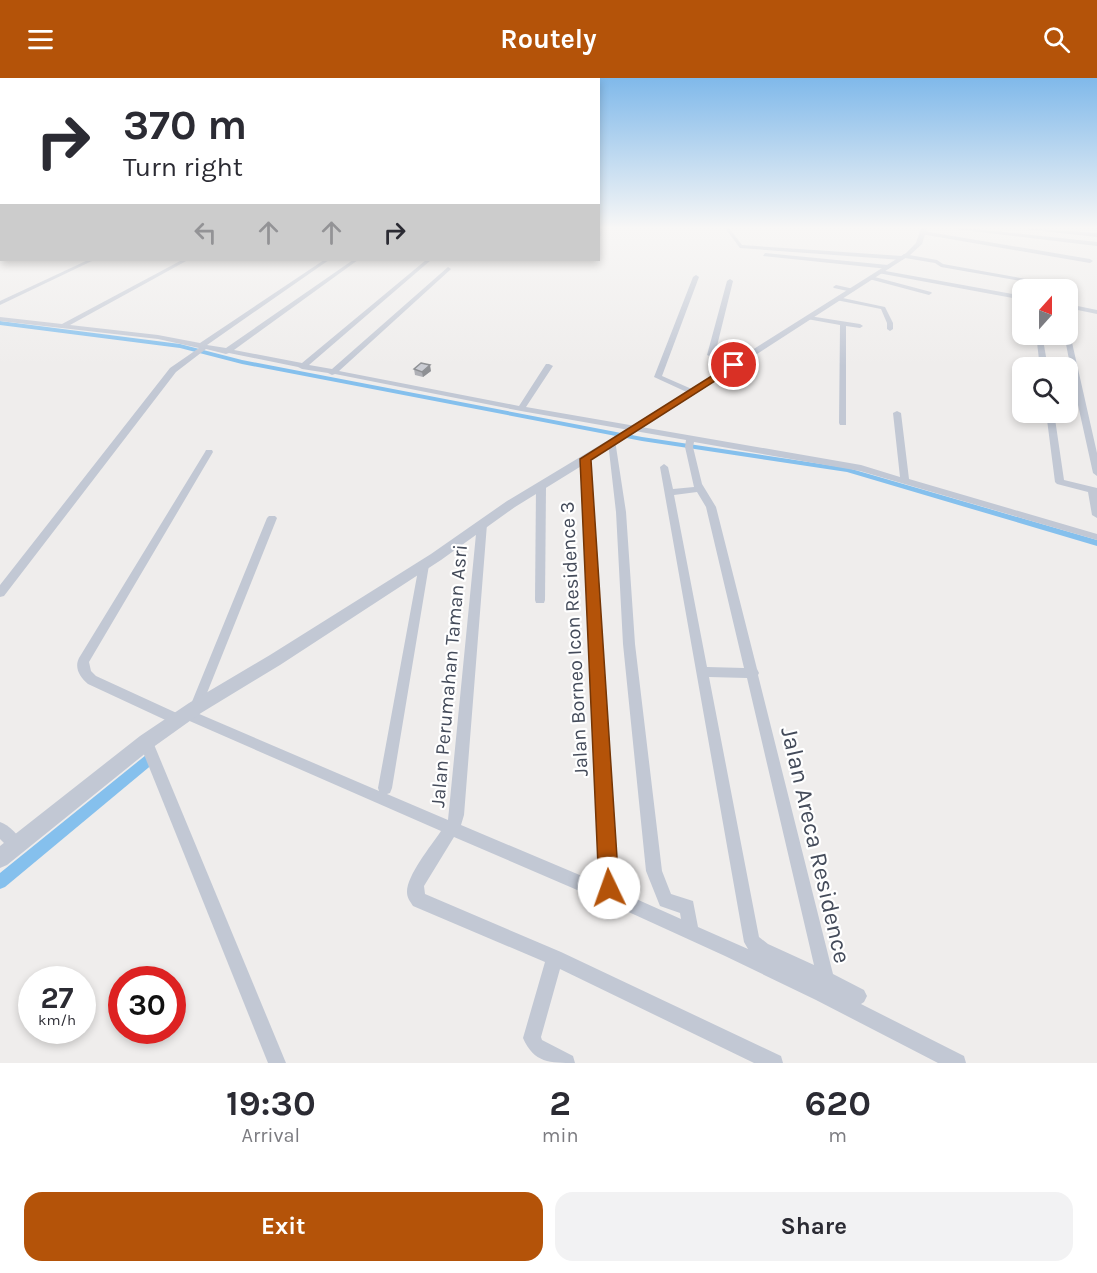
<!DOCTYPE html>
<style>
:root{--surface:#fff;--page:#f2f2f3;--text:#2b2b33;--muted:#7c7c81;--accent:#b45309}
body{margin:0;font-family:Karla,sans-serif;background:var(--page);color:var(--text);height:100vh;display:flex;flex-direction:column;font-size:22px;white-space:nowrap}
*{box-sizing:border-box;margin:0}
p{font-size:20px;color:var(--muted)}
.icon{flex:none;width:33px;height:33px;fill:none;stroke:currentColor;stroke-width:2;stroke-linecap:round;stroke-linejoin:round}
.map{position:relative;height:985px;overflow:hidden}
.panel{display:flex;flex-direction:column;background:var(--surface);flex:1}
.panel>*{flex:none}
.guide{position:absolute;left:0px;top:0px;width:600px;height:183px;box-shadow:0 3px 9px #0003;background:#fff;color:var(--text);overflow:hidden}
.needle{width:39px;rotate:21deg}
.tools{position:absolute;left:1012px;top:201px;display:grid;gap:12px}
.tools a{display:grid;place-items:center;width:66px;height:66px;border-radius:12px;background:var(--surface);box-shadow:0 3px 9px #0003;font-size:30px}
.speed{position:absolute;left:18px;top:888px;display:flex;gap:12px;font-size:30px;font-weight:700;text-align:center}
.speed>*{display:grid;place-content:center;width:78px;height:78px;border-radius:50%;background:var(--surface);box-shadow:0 3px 9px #0003;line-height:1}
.speed small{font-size:15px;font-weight:400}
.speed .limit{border:9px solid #d22;background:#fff;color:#111}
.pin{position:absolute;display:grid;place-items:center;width:51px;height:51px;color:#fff;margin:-26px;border:3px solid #fff;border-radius:50%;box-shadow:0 2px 6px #0007}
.me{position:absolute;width:66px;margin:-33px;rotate:357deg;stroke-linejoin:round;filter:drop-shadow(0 0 4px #0008)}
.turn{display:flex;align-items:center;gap:21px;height:126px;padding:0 24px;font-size:27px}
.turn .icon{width:78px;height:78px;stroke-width:2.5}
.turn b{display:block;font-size:42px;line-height:51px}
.lanes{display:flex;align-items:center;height:57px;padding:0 24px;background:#0003;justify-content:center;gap:30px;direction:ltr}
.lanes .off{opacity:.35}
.eta{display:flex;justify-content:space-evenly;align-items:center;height:102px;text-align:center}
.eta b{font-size:36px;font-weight:700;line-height:42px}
.action{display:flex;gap:12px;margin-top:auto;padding:12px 24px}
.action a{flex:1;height:69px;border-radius:18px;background:var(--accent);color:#fff;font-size:24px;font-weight:700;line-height:69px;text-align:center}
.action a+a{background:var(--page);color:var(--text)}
header{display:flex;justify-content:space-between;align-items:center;height:78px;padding:0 24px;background:var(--accent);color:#fff;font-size:27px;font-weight:700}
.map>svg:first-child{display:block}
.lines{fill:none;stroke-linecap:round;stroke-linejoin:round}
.canal{fill:#85c0ed;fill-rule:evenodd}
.minor{fill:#c2c8d4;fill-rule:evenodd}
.tertiary{fill:#c2c8d4;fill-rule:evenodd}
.wall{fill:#afb0b6}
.shaded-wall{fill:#8e9094}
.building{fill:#cbcdd4;stroke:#8e9094;stroke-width:1.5}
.route{fill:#b45309;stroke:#753606;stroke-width:1.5}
.labels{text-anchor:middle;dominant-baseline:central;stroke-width:4.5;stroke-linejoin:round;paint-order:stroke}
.street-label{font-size:20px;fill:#444b5a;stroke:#fff}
.near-street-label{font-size:24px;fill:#444b5a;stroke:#fff}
</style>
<header><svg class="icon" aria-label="menu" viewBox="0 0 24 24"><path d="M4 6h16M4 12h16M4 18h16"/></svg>Routely<svg class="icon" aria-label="search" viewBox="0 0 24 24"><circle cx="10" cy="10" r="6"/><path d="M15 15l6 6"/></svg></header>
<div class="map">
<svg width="1097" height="985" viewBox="0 0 1097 985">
<rect width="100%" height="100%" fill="#efedec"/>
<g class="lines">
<g class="canal">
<path d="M 0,243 L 180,266 L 242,282 L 642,359 L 848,390 L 1097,462 L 1097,468 L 847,394 L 642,363 L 242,286 L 180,270 L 0,247 Z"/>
<path d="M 150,676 L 154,677 L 156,681 L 154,685 L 5,809 L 0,811 L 0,795 L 146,677 Z"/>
</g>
<g class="minor">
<path d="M 598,150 L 602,150 L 601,158 L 598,159 Z"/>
<path d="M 725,150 L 729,150 L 742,167 L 902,178 L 904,176 L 937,182 L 943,186 L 1059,207 L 1056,209 L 941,189 L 935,185 L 905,180 L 902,182 L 740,170 Z"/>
<path d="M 953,150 L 966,150 L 1097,164 L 1097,168 L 955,151 Z"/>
<path d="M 1022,150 L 1097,155 L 1097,159 L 1024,151 Z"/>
<path d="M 923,153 L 1090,181 L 1093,183 L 1090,185 L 921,156 Z"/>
<path d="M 765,175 L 888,187 L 891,189 L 888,191 L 763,178 Z"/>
<path d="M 88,182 L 94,182 L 0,227 L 0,223 Z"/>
<path d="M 182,182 L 188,182 L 70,247 L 158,257 L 200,265 L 324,182 L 329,182 L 207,267 L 226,270 L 353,182 L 358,182 L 234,272 L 302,285 L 426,182 L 431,182 L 309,287 L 332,291 L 448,189 L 451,191 L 450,192 L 339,293 L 519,328 L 546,286 L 549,286 L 553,288 L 526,329 L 861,387 L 900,399 L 893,335 L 897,333 L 901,335 L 909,401 L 1097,456 L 1097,462 L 860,393 L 694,364 L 693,369 L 702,406 L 716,429 L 757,591 L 759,595 L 758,597 L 833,896 L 864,912 L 867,918 L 864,924 L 861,926 L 964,978 L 966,985 L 938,985 L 816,922 L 725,878 L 633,836 L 454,759 L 424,808 L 425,816 L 561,874 L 781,978 L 783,985 L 754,985 L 560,891 L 541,959 L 542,962 L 573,978 L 575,985 C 550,985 534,985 523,960 L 545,884 L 413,828 C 410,823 407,820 407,814 C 407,797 431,768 441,753 L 185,641 L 184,646 L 179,648 L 174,646 L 88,606 C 80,599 74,590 79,580 L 205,374 L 206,372 L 212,372 L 213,374 L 89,584 L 91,593 L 96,598 L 181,637 L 182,632 L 189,631 L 267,440 L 269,438 L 275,438 L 277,440 L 201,630 L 197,635 L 379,713 L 378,710 L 419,487 L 424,483 L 428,484 L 429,487 L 392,710 L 390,715 L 387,716 L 448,742 L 477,446 L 479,444 L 485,444 L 487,446 L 464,737 L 461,747 L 601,806 L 582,381 L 586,378 L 589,379 L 616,812 L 681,841 L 680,835 L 660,828 L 646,793 L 623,566 L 616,434 L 608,364 L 609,362 L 615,362 L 626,434 L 635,566 L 662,793 L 671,816 L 693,823 L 698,849 L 748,871 L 744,864 L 660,389 L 664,386 L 668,389 L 673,411 L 694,409 L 685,369 L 686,362 L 521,333 L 335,296 L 332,297 L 328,295 L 302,291 L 298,289 L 229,275 L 226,276 L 206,271 L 176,294 L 4,518 L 0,519 L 0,507 L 170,290 L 199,270 L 158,261 L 0,243 L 0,239 L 62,246 ZM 697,414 L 706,429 L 744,590 L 707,589 L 674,417 ZM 709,599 L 747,600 L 814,887 L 768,866 L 759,859 Z"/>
<path d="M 880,192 L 1023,218 L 1023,222 L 878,195 L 877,194 Z"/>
<path d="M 696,197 L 699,199 L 662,298 L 694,312 L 694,316 L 691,316 L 654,299 L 693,199 Z"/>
<path d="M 871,198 L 931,214 L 932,215 L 929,217 L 869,201 L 868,200 Z"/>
<path d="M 730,201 L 733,203 L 715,276 L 737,285 L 737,289 L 734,289 L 707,277 L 727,203 Z"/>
<path d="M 836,207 L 854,211 L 855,212 L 852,214 L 834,210 L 833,209 Z"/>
<path d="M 838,219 L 885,229 L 893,245 L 893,251 L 890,253 L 887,251 L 887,245 L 881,231 L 836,222 L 835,221 Z"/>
<path d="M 1068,226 L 1097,232 L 1097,236 L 1068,230 Z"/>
<path d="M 809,238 L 860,246 L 863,248 L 860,250 L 846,248 L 846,347 L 840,347 L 839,345 L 840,247 L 807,241 L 807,239 Z"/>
<path d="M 1036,256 L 1042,256 L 1048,290 L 1040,290 Z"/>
<path d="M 1046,256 L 1061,256 L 1071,260 L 1097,375 L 1097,398 L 1093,395 L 1078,327 L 1068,324 L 1068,320 L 1077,322 L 1065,261 Z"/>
<path d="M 1046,334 L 1054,334 L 1064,402 L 1097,410 L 1097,440 L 1092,437 L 1088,414 L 1057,406 L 1055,404 Z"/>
<path d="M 541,406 L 546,409 L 545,522 L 544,525 L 536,525 L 535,522 L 536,409 Z"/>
<path d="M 146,658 L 151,660 L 153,664 L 286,985 L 268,985 L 139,664 L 141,660 Z"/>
<path d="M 0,744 C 9,747 20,758 23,767 L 21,772 L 16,774 L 11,772 L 0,761 Z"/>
</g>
<path class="tertiary" d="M 921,150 L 927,150 L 922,166 L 910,177 L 638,353 L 515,429 L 441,482 L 280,587 L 201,635 L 152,670 L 7,787 L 0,790 L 0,768 L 140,658 L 189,625 L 270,577 L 431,476 L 507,423 L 630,349 L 906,175 L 916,165 Z"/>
</g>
<path class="wall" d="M 414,291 L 431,293 L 423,299 L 415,297 Z"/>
<path class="shaded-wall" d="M 430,287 L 431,293 L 423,299 L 422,294 Z"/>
<path class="building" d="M 421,285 L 430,287 L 422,294 L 414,291 Z"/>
<linearGradient id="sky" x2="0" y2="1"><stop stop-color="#80b9ea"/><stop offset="0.52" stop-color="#f8f7f6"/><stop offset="1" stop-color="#f8f7f6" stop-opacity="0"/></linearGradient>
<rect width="1097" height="288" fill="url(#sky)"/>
<path class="route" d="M 734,284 L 739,287 L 737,289 L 591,382 L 619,810 L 616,817 L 609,820 L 602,817 L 599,810 L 580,381 Z"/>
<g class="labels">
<g class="street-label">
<text transform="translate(574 561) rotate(-93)">Jalan Borneo Icon Residence 3</text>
<text transform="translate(449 598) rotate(-85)">Jalan Perumahan Taman Asri</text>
</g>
<g class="near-street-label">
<text transform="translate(816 767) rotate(77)">Jalan Areca Residence</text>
</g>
</g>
</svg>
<div class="tools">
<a><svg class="needle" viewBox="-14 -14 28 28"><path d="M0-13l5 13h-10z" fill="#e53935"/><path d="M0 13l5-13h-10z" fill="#7c7c81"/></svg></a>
<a><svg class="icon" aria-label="search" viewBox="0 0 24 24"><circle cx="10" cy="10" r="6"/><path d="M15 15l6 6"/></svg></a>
</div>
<div class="speed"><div>27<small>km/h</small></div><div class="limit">30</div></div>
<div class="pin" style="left:734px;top:287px;background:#d93025"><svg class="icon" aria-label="arrive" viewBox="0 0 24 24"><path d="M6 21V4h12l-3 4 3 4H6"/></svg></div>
<svg class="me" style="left:609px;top:810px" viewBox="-20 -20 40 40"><circle r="19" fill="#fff"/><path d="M0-13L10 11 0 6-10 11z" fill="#b45309"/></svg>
<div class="guide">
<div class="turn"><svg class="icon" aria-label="right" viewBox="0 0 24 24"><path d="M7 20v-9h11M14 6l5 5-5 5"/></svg><div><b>370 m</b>Turn right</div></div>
<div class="lanes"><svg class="icon off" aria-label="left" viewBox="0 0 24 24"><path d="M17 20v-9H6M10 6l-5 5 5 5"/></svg><svg class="icon off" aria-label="ahead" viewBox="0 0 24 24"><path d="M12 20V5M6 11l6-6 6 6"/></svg><svg class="icon off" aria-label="ahead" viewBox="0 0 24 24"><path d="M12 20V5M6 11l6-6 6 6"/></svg><svg class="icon" aria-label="right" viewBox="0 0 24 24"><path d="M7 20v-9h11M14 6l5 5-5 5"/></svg></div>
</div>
</div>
<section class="panel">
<div class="eta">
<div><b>19:30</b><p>Arrival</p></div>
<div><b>2</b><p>min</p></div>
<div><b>620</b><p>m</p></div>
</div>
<div class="action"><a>Exit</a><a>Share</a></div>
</section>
